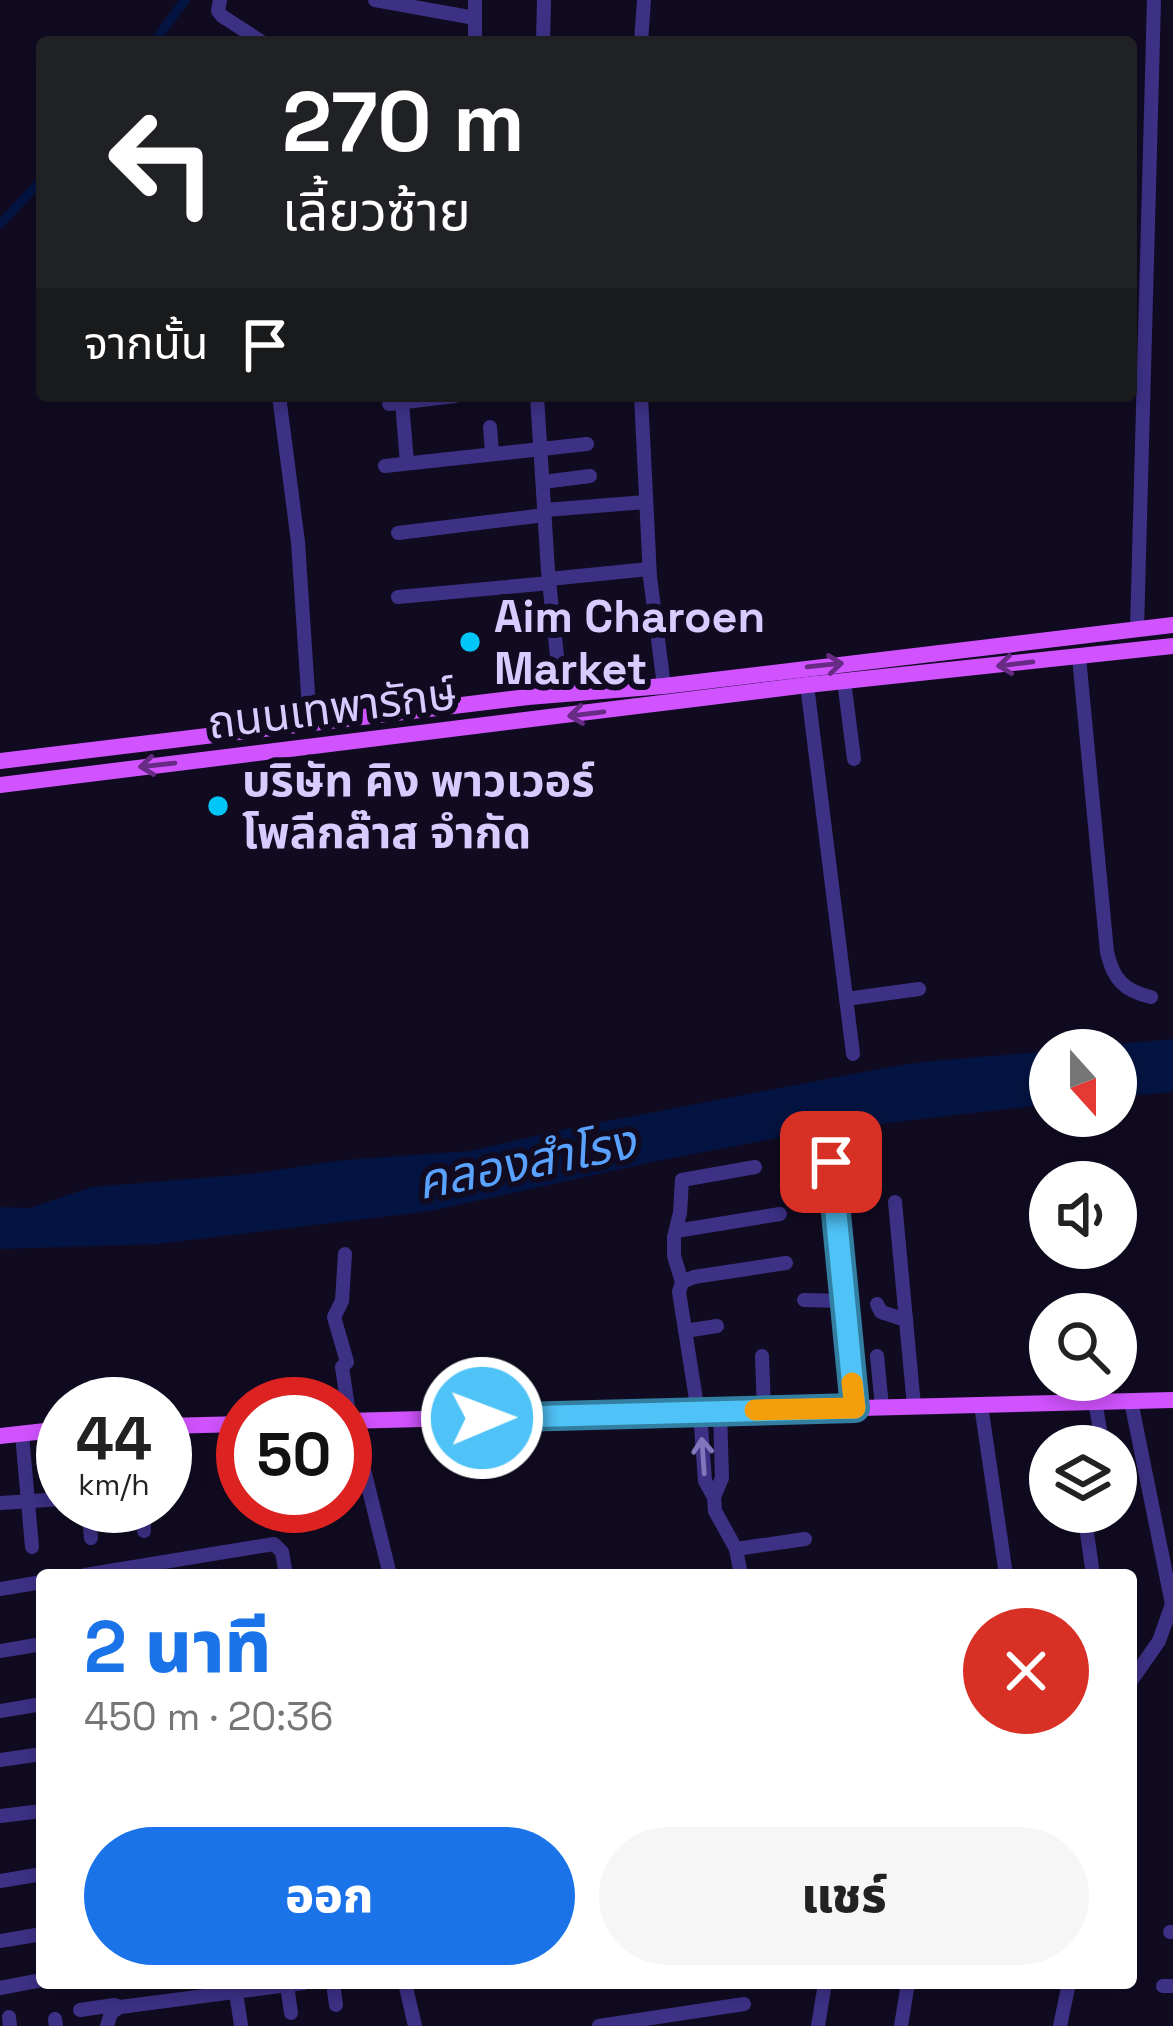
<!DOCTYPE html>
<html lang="th">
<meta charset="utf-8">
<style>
:root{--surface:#fff;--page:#f6f6f6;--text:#222;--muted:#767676;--accent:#1a73e8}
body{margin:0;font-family:"Space Grotesk","Noto Sans Thai",sans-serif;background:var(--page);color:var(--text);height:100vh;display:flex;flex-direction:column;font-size:45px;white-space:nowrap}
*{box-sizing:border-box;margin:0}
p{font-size:39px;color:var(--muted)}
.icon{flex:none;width:66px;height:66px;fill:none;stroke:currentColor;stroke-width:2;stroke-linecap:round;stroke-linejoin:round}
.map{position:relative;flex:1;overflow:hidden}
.panel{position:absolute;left:36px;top:1569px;width:1101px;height:420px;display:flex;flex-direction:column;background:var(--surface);border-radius:12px;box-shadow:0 6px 18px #0003}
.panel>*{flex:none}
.hud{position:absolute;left:36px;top:36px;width:1101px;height:366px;border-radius:12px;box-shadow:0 6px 18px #0003;background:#202124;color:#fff;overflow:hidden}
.needle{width:78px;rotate:159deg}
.buttons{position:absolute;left:1029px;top:1029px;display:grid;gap:24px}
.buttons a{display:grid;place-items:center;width:108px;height:108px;border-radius:50%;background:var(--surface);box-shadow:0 6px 18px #0003;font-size:60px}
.speed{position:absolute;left:36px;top:1377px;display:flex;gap:24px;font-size:60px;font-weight:700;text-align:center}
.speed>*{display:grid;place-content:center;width:156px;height:156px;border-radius:50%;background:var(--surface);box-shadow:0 6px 18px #0003;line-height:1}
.speed small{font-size:30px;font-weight:400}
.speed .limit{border:18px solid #d22;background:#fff;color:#111}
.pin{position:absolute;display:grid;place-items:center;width:102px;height:102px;color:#fff;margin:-51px;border-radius:24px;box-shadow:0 6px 18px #0006}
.me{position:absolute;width:132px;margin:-66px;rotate:89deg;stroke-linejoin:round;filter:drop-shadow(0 0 9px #0008)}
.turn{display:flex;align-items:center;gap:42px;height:252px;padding:0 48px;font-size:54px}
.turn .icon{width:156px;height:156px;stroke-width:2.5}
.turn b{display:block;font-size:84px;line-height:102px}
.then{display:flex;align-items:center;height:114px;padding:0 48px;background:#0003;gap:24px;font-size:45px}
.round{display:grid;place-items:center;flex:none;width:126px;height:126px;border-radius:63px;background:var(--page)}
.headline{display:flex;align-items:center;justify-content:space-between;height:204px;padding:0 48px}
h1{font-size:72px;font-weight:800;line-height:90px;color:var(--accent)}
.button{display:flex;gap:24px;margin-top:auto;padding:24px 48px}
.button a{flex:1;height:138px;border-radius:72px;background:var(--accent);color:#fff;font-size:48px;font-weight:800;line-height:138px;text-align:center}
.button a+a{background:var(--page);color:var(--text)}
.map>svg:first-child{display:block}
.water{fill:#041442}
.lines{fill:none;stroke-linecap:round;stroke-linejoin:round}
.canal{stroke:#041442;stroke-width:9}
.minor{stroke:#3d3186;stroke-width:14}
.major{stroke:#d153ff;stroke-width:16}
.oneway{stroke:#672b85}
.oneway2{stroke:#8277bc}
.route-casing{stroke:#337fa1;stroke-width:30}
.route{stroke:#4fc3f7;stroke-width:21}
.slow{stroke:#f59e0b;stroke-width:21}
.poi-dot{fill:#00c5f7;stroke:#110b22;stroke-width:4.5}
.labels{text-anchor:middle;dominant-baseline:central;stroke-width:12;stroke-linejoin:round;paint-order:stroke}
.poi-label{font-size:45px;font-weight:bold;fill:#d7ccff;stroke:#110b22;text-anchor:start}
.street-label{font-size:45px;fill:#d7ccff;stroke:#110b22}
.water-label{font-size:48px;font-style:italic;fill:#5aa2ff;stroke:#110b22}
</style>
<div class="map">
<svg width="1173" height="2026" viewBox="0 0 1173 2026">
<rect width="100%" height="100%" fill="#110b22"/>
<g class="water">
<path d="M 1173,1039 L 1173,1092 L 1116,1097 L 1116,1050 L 1056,1050 Z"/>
<path d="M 1050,1051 L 1050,1104 L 809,1132 L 652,1162 L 431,1211 L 157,1244 L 0,1249 L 0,1207 L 30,1208 L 92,1187 L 251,1174 L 344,1160 L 470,1151 L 556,1131 L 879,1069 L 922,1062 Z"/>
</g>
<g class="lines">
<g class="canal">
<path d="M 154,42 L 185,0"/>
<path d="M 0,224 L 42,180"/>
</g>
<g class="minor">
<path d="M 220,0 L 218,11 L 222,16 L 262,42"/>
<path d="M 375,0 L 475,18"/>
<path d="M 475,42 L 475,0"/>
<path d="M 543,42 L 544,0"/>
<path d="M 641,42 L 644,0"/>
<path d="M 279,396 L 298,542 L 310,724"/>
<path d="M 537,396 L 548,571 L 561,694"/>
<path d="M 641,396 L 650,577 L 664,686"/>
<path d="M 402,402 L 407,463"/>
<path d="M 389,404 L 455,396"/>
<path d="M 490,427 L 492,453"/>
<path d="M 385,466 L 587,444"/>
<path d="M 543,482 L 590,476"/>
<path d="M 545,510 L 646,502"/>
<path d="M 398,533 L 545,515"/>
<path d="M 549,579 L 649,569"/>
<path d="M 398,597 L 550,583"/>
<path d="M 1137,630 L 1154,0"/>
<path d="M 1079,657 L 1107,952 C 1113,979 1124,991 1151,997"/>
<path d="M 844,681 L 854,759"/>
<path d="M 807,685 L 853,1054"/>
<path d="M 846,999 L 919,989"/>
<path d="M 831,1162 L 855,1408"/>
<path d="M 811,1187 L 835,1196"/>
<path d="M 895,1202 L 914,1406"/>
<path d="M 676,1231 L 780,1214"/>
<path d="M 345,1254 L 342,1301 L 334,1317 L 347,1362 L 342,1367 L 350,1421"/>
<path d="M 682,1282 L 674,1256 L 674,1237 L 680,1213 L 682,1180 L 755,1167"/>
<path d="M 804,1300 L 844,1301"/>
<path d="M 877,1304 L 881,1312 L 906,1320"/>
<path d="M 685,1331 L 717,1326"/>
<path d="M 762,1356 L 764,1410"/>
<path d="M 877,1356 L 882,1407"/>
<path d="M 1095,1401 L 1101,1436 L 1099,1446"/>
<path d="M 1131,1401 L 1172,1604 L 1159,1641 L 1131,1681"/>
<path d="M 981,1405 L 1006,1575"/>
<path d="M 698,1412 L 679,1292 L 682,1282 L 694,1277 L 786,1263"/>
<path d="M 700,1412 L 705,1481 L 714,1497 L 715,1511 L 736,1549 L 741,1575"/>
<path d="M 352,1421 L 390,1575"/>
<path d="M 22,1434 L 32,1547"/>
<path d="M 714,1497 L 722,1478 L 720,1411"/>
<path d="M 0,1503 L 63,1499"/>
<path d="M 88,1506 L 91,1538"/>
<path d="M 1084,1512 L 1093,1575"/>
<path d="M 144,1531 L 144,1506"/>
<path d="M 736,1549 L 805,1539"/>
<path d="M 85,1575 L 274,1544 L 282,1552 L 286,1575"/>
<path d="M 0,1589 L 42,1582"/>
<path d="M 0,1651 L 42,1644"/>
<path d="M 0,1711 L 42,1704"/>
<path d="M 0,1760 L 42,1754"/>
<path d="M 0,1816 L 42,1811"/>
<path d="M 0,1881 L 42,1874"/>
<path d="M 1170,1932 L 1173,1932"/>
<path d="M 0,1941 L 42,1934"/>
<path d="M 333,1983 L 336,2005"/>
<path d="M 405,1983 L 415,2026"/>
<path d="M 287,1985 L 291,2013"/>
<path d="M 1163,1986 L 1173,1986"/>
<path d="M 0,1988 L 42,1980"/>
<path d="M 236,1993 L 241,2025"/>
<path d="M 80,2010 L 114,2005 L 120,2007"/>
<path d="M 9,2017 L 10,2026"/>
<path d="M 55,2019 L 56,2026"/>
<path d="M 107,2026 L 111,2013 L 120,2007 L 304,1983"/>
<path d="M 599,2026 L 744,2004"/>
<path d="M 818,2026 L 825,1983"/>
<path d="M 901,2026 L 908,1983"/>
<path d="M 1060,2026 L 1069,1983"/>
</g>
<g class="major">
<path d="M 0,761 L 528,697 L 664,686 L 1173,625"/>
<path d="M 0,785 L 807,685 L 1173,646"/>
<path d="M 345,1421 L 1173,1400"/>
<path d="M 165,1426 L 243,1424"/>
<path d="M 0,1436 L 63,1429"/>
</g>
</g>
<defs><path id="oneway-shaft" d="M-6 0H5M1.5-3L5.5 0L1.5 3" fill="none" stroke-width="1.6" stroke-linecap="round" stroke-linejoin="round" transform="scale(3)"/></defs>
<g class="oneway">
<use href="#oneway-shaft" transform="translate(1015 664) rotate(173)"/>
<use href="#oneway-shaft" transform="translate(825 665) rotate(-6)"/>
<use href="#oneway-shaft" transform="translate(586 714) rotate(173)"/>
<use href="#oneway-shaft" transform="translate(157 765) rotate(174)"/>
</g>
<use class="oneway2" href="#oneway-shaft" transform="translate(703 1456) rotate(-94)"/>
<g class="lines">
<g class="route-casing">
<path id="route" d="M 482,1418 L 855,1408 L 831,1162"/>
</g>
<use href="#route" class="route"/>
<path class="slow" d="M 755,1410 L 855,1408 L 852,1383"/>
</g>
<g class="poi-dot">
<circle cx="470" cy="642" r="12"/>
<circle cx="218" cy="806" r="12"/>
</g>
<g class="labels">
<g class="poi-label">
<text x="494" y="616">Aim Charoen<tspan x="494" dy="52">Market</tspan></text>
<text x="242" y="780">บริษัท คิง พาวเวอร์<tspan x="242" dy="52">โพลีกล๊าส จำกัด</tspan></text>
</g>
<g class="street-label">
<text transform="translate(332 708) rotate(-7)">ถนนเทพารักษ์</text>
</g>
<g class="water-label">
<text transform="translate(526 1162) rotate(-11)">คลองสำโรง</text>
</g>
</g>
</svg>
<div class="buttons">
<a><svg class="needle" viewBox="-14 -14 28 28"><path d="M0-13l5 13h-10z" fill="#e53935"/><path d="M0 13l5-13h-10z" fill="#767676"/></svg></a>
<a><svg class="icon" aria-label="sound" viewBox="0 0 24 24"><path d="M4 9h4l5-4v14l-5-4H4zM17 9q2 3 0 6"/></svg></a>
<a><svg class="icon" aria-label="search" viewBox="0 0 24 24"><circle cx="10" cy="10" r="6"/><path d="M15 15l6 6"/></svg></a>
<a><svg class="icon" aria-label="layers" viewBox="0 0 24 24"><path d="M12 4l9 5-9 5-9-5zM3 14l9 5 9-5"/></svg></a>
</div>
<div class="speed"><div>44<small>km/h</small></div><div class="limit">50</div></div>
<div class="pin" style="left:831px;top:1162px;background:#d93025"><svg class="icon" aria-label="arrive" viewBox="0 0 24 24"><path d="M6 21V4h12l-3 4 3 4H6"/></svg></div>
<svg class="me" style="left:482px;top:1418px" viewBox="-20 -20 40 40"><circle r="17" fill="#4fc3f7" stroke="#fff" stroke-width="3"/><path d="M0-11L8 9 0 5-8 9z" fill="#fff"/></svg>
<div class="hud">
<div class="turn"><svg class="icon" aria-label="left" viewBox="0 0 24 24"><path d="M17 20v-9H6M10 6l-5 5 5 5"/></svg><div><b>270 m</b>เลี้ยวซ้าย</div></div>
<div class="then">จากนั้น<svg class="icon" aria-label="arrive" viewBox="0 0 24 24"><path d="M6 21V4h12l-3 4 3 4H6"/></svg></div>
</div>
<section class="panel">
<div class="headline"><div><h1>2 นาที</h1><p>450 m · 20:36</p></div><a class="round" style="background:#d93025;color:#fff"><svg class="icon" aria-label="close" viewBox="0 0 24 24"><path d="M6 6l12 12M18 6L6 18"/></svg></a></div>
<div class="button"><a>ออก</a><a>แชร์</a></div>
</section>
</div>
